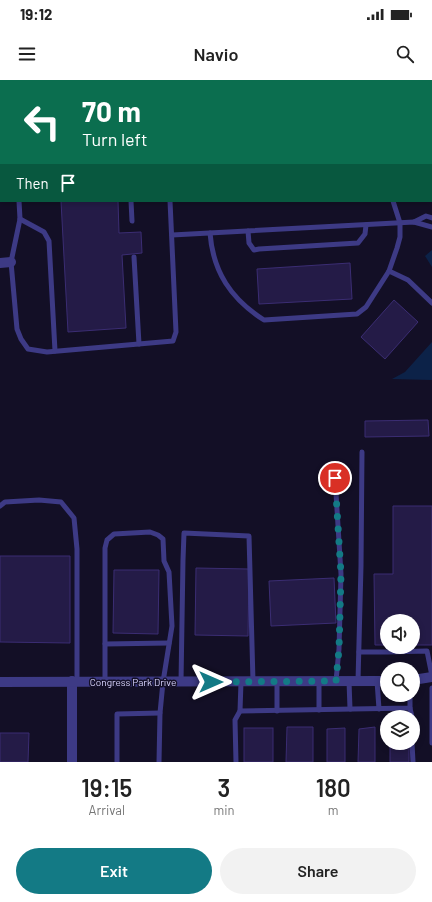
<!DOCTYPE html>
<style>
:root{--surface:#fff;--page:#f2f2f2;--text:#222;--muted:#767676;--accent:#137a85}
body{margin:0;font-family:Barlow,sans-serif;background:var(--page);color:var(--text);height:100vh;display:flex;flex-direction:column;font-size:15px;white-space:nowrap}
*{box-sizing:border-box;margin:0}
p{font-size:13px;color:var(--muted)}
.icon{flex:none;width:22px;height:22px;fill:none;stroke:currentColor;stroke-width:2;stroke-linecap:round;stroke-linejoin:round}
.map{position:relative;height:682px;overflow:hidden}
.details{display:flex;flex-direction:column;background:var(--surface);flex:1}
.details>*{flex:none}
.guide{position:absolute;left:0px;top:0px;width:432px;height:122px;box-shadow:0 2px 6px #0003;background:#0b6e4f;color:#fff;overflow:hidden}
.buttons{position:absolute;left:380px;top:534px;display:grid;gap:8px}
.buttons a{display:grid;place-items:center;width:40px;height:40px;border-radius:50%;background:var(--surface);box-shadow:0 2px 6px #0003;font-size:20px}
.pin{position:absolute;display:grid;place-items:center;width:34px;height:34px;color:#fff;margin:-17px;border:2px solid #fff;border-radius:50%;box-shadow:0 1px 4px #0007}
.me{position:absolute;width:44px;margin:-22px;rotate:90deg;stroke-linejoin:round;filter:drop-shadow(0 0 3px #0008)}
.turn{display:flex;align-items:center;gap:14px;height:84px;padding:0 16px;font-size:18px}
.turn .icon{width:52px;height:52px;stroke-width:2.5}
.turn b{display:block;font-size:28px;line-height:34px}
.then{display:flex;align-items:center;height:38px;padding:0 16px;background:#0003;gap:8px;font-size:15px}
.eta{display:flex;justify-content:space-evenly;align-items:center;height:68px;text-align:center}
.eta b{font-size:24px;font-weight:600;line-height:28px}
.action{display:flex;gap:8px;margin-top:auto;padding:8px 16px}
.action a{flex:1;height:46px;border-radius:24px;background:var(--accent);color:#fff;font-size:16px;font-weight:600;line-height:46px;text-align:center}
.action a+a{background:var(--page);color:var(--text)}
.status{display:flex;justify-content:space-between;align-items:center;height:28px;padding:0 20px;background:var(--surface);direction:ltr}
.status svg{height:11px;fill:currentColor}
header{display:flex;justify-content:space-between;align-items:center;height:52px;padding:0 16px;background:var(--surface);font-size:18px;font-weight:600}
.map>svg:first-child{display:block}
.water{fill:#0c2248}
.building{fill:#241b47;stroke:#3b2d73}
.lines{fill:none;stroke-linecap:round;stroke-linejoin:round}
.lane{stroke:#3d3a85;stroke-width:5}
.street{stroke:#3d3a85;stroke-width:10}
.route{stroke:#137a85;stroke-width:7;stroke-dasharray:0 12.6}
.labels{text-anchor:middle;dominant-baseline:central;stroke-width:3;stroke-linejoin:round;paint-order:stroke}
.street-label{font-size:10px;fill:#d9d4ff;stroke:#130f26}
</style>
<div class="status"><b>19:12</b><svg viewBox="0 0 49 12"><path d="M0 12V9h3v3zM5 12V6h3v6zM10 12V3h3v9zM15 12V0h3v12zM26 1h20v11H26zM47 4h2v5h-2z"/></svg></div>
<header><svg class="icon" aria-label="menu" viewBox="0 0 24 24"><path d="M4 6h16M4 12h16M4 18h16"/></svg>Navio<svg class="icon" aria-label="search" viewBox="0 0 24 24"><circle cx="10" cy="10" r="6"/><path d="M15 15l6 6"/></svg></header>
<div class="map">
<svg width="432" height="682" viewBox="0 0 432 682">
<rect width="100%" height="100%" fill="#130f26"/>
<g class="water">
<path d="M 432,170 L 432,187 L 425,176 Z"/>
<path d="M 432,262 L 432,300 L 392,299 L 405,292 Z"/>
</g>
<g class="building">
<rect x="123" y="0" width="35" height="1"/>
<path d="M 61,121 L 118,121 L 119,153 L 141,152 L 142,173 L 122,175 L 126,248 L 68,252 Z"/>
<path d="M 350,183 L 352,219 L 259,224 L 257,189 Z"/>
<path d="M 394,220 L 418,242 L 385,279 L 361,257 Z"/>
<path d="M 428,340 L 429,356 L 365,357 L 365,341 Z"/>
<path d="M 393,426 L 432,426 L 432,565 L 413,565 L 413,541 L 387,541 L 387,565 L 375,565 L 374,494 L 393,494 Z"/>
<path d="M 0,476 L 70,476 L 70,563 L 0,562 Z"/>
<path d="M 196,488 L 249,489 L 248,556 L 195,555 Z"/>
<path d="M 114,490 L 159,490 L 158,554 L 113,553 Z"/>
<path d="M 334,498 L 336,543 L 271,546 L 269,501 Z"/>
<path d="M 287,647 L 313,647 L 313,682 L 286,682 Z"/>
<path d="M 375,647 L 375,682 L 358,682 L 359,649 Z"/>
<rect x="244" y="648" width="29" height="34"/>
<path d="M 345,648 L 345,682 L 327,682 L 327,649 Z"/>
<path d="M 0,653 L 29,653 L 28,682 L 0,682 Z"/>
<rect x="390" y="663" width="19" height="19"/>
</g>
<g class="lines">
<g class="lane">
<path d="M 19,121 L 20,139 L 11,182 L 17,249 L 21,259 L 28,269 L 47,272 L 173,261 L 176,252 L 170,121"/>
<path d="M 131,121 L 132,141"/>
<path d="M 20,139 L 44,152 L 49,161 L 55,271"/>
<path d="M 414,142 L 426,136 L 432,138"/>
<path d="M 248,151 L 249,163 L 254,170 L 259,169 L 358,163 L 365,154 L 366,145"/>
<path d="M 210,153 C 213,192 231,219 264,240 L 357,234 L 366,227 L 389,191 L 397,168 L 400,157 L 400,143 L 393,121"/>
<path d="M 172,155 L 414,142 L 432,147"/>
<path d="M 134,177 L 139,264"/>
<path d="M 389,191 L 408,200 L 432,223"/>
<path d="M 335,397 L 341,494 L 339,569 L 336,601"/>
<path d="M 0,426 L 5,422 L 39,420 L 61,422 L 74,438 L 77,469 L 77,602"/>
<path d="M 105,564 L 169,563"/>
<path d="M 359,572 L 388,572 L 427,571 L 432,596"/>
<path d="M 319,601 L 319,630"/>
<path d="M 349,601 L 350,629"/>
<path d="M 358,601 L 361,486 L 362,372"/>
<path d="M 377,601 L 379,629"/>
<path d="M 105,602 L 105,468 L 107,460 L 114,454 L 150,452 L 158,455 L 163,459 L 164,481 L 169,492 L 172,546 L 163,602 L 160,633 L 159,682"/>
<path d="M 181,602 L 183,480 L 184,453 L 249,456 L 253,601"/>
<path d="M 241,602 L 240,631 L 410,628 L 410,615"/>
<path d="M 277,602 L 277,631"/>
<path d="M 432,608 L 432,663"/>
<path d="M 410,628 L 412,637"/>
<path d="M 412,663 L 413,682"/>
<path d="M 117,682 L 117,634 L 160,633"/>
<path d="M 236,682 L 235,640 L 240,631"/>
</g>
<g class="street">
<path d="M 0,183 L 11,182"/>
<path d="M 413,600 L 432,597"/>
<path d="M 72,601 L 72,682"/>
<path d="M 0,602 L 387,601"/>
</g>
</g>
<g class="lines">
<path class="route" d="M 211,602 L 336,601 L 339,569 L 341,494 L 335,398"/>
</g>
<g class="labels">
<g class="street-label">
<text x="133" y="602">Congress Park Drive</text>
</g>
</g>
</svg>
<div class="buttons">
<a><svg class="icon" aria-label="sound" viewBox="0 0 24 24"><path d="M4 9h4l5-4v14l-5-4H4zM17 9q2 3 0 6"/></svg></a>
<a><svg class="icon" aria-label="search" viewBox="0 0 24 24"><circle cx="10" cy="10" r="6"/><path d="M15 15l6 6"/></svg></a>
<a><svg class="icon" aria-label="layers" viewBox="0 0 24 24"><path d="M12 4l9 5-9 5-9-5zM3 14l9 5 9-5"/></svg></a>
</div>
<div class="pin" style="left:335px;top:398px;background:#d93025"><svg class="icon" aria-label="arrive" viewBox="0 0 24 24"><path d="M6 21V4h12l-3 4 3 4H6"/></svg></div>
<svg class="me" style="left:211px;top:602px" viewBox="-20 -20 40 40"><path d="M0-17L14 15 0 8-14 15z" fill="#137a85" stroke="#fff" stroke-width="4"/></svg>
<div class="guide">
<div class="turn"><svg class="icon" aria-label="left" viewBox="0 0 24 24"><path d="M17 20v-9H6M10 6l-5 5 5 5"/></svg><div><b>70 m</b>Turn left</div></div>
<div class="then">Then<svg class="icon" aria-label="arrive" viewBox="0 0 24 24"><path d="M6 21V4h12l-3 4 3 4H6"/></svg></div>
</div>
</div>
<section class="details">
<div class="eta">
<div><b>19:15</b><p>Arrival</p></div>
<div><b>3</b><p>min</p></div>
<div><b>180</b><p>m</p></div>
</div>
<div class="action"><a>Exit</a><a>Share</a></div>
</section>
